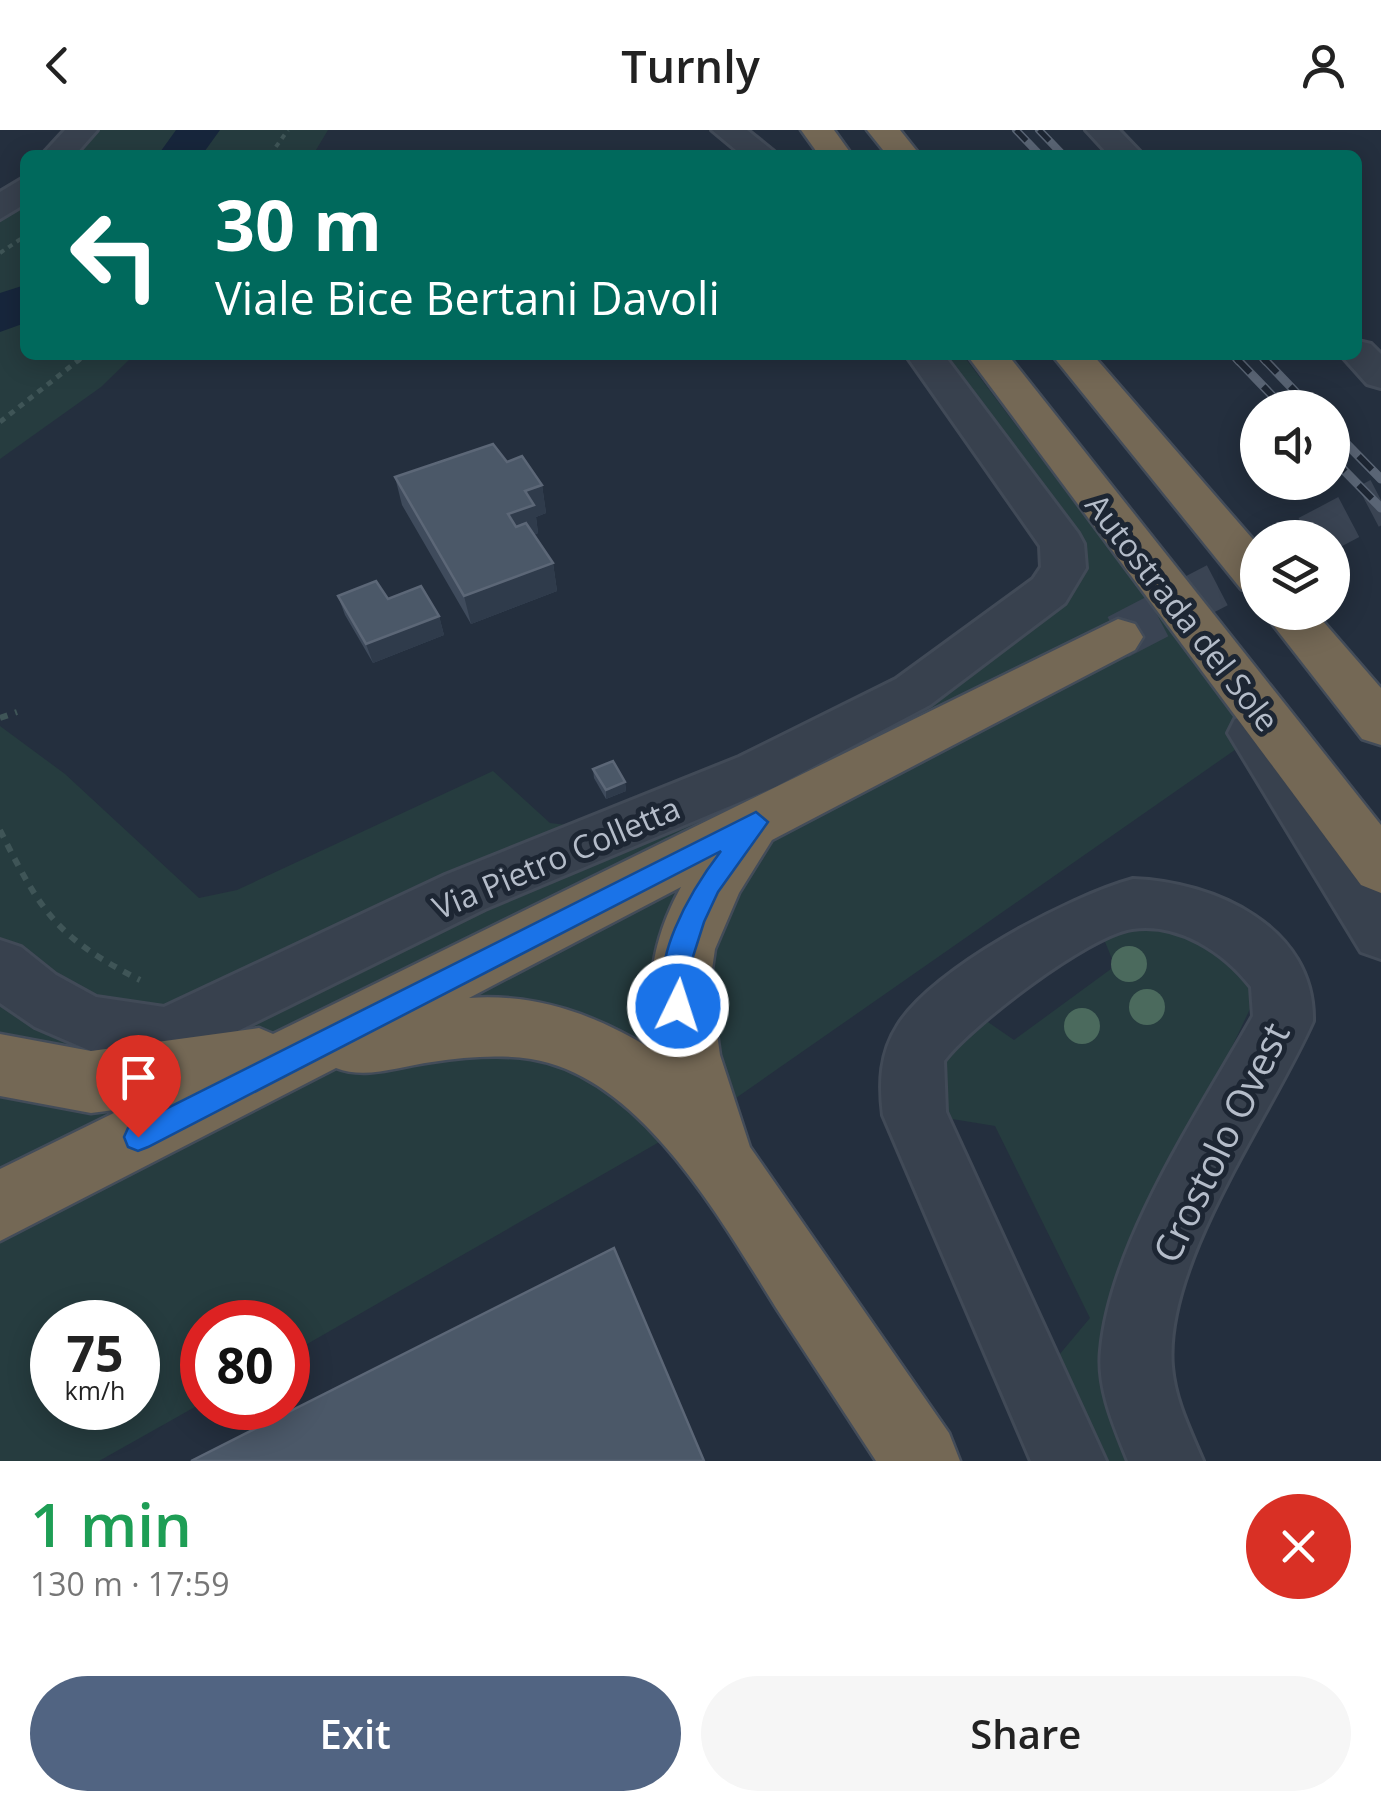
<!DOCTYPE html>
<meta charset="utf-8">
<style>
:root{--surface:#fff;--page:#f6f6f6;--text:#222;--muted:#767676;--accent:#516482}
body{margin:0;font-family:"Open Sans",sans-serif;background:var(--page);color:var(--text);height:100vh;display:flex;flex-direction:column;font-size:38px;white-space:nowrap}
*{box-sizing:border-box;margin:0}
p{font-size:32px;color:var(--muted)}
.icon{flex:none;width:55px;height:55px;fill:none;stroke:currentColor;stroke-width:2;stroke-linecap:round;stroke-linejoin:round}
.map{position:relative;height:1331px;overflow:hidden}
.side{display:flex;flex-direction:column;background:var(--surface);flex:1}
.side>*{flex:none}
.hud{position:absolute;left:20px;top:20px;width:1342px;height:210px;border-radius:15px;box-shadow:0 5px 25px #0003;background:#00695c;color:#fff;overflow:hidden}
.fabs{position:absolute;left:1240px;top:260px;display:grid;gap:20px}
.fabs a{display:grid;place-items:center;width:110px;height:110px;border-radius:50%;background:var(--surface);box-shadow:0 5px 25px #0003;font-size:50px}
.speed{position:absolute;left:30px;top:1170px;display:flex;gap:20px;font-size:50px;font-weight:700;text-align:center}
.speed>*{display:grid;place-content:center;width:130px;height:130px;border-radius:50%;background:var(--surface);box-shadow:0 5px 25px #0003;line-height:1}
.speed small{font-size:25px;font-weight:400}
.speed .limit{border:15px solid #d22;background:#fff;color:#111}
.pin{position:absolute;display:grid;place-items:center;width:85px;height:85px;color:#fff;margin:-102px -42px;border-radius:50% 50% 50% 0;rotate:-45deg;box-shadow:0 0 10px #0007}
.pin .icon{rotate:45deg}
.me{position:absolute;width:110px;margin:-55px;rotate:4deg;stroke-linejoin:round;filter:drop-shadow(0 0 8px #0008)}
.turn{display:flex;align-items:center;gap:35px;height:210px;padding:0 30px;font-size:45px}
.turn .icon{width:130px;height:130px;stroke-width:2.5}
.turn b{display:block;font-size:70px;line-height:85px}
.round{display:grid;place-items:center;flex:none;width:105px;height:105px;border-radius:52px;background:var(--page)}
.headline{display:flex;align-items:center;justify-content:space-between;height:170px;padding:0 30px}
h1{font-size:60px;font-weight:600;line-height:75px;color:#1e9e55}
.button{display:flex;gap:20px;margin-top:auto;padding:20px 30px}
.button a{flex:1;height:115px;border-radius:60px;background:var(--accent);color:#fff;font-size:40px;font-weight:600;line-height:115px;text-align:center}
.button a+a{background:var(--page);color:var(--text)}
header{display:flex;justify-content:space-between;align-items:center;height:130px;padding:0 30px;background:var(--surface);font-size:45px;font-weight:600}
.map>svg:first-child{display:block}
.green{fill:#263c3f;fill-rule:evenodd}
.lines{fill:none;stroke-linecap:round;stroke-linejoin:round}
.river{fill:#17263c;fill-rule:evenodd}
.highway-tunnel{stroke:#3a4453;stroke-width:45;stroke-dasharray:45 22;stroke-linecap:butt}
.minor-casing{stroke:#414a57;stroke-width:6}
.highway-casing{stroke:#434c59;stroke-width:5}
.path-far2{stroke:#3f5557;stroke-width:4;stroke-dasharray:5 5;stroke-linecap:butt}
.path-far1{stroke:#3f5557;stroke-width:5;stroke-dasharray:6 6;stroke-linecap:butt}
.path{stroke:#3f5557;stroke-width:6;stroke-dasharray:8 8;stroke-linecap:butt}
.minor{fill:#38414e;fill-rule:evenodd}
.highway{fill:#746855;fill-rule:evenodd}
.rail-far1-casing{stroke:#5a6575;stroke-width:8}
.rail-casing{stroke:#5a6575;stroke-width:9}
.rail-far1{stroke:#1d2633;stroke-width:5;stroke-dasharray:15;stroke-linecap:butt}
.rail{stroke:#1d2633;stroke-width:6;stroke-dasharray:19;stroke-linecap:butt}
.tree{fill:#4b6a5d}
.wall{fill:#3f4b5c}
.shaded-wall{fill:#2f3b4b}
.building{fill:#4b5868;stroke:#5c6777;stroke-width:2.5}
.route{fill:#1a73e8;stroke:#114b97;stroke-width:2.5}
.labels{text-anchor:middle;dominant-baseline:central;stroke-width:10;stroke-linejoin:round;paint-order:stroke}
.street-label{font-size:32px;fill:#b4bcc9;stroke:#1d2633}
.near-street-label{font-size:38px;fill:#b4bcc9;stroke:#1d2633}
</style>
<header><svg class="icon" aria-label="back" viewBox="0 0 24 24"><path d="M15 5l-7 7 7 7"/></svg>Turnly<svg class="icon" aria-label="person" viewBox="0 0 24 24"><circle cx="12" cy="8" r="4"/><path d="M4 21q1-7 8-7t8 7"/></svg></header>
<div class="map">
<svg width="1381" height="1331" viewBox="0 0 1381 1331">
<rect width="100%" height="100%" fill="#242f3e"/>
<g class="green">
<path d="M 86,0 L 328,0 L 313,25 L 62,25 Z"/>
<path d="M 25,61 L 25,225 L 134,225 L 101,257 L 0,329 L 0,84 Z"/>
<path d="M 925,225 L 963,225 L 1252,608 L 736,968 L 288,1225 L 288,1192 L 202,1192 L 202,1273 L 99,1331 L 0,1331 L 0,596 L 65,644 L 199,768 L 237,760 L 493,641 L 550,693 L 619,701 L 757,642 L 1064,439 ZM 52,1192 L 138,1192 L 138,1278 L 52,1278 Z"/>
<path d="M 1188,791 L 1258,862 L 1122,1149 L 1142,1331 L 1096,1331 L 1054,1231 L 1090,1188 L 995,996 L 940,987 L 941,913 L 972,881 L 1014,910 L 1115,836 L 1098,795 Z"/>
</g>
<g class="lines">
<g class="river">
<path d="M 176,0 L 220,0 L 202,25 L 158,25 Z"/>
<path d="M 25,155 L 25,193 L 0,202 L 0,163 Z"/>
</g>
<g class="highway-tunnel">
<path d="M 1309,408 L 1381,370"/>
<path d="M 1118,507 L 1258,434"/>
</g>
<g class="minor-casing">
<g id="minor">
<path d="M 65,0 L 97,0 L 75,25 L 42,25 Z"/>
<path d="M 712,0 L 747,0 L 778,25 L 742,25 Z"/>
<path d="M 1086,0 L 1119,0 L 1143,25 L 1109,25 Z"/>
<path d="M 25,47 L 25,74 L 0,89 L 0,62 Z"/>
<path d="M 1358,211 L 1371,214 L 1381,224 L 1381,258 L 1367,254 L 1341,225 L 1358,225 Z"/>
<path d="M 906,225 L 944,225 L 1078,403 L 1084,414 L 1086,438 L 1065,473 L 930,575 L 775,657 L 485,779 L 189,925 L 168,934 L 145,934 L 100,925 L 35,897 L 0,873 L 0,810 L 21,817 L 56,845 L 96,867 L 164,877 L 445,745 L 739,627 L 896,549 L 1033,449 L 1041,437 L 1040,416 Z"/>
<path d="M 1253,583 L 1271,589 L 1381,756 L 1381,829 L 1361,822 L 1228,603 L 1235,589 Z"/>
<path d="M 1133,749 C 1215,752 1315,797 1313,891 C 1271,986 1163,1133 1172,1237 C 1175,1271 1190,1300 1203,1331 L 1128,1331 C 1114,1296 1097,1258 1101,1220 C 1111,1111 1200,980 1253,886 L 1251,857 C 1224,822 1178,792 1132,799 C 1089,805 970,896 944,931 L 946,982 L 1106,1331 L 1031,1331 L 883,985 C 879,953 880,923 898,895 C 934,838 1068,767 1133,749 Z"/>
</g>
</g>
<g class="highway-casing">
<g id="highway">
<path d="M 801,0 L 834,0 L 852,25 L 819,25 Z"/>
<path d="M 867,0 L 900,0 L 920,25 L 887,25 Z"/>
<path d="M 967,225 L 1008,225 L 1381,695 L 1381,763 L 1361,755 Z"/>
<path d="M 1052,225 L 1093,225 L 1258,415 L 1258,464 L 1241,459 Z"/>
<path d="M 1263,482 L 1315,482 L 1381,558 L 1381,615 L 1362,609 Z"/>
<path d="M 1118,489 L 1135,494 L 1143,507 L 1135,520 L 772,710 L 739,763 L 715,819 L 710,853 L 720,925 L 750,1017 L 949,1303 L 960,1331 L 876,1331 C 844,1282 812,1233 780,1184 C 724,1096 644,947 531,929 C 498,924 465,927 432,932 C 400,936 366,950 336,938 L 0,1111 L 0,1039 L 122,979 L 91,983 L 0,966 L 0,904 L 91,921 L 259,898 L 273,904 ZM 681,757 C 651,811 645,862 655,921 C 598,886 538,863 469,868 Z"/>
</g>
</g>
<g class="path-far2">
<path d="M 270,25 L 288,0"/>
<path d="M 0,123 L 25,106"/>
<path d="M 77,232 L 85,225"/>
</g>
<path class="path-far1" d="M 0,292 L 80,229"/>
<g class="path">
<path d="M 0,588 L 17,582"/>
<path d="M 0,700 C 41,782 57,808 140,850"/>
</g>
<use href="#minor" class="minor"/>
<use href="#highway" class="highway"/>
<g class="rail-far1-casing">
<g id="rail-far1">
<path d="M 1016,0 L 1040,25"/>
<path d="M 1039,0 L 1063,25"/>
<path d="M 1233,225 L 1239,232"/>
<path d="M 1260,225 L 1266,232"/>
</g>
</g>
<g class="rail-casing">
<g id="rail">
<path d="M 1237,229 L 1284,278"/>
<path d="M 1264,229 L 1311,278"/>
<path d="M 1332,299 L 1381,349"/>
<path d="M 1332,328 L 1381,378"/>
</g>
</g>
<use href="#rail-far1" class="rail-far1"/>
<use href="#rail" class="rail"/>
</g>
<g class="tree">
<circle cx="1129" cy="834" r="18"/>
<circle cx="1147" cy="877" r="18"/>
<circle cx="1082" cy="896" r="18"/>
</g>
<g class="wall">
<path d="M 507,332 L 542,355 L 546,383 L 536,387 L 538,403 L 534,405 L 553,433 L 557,461 L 471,494 L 402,375 L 395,347 Z"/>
<path d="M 338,466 L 388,469 L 439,486 L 444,505 L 373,533 L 345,485 Z"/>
<path d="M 593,639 L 625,652 L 626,661 L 606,669 L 594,648 Z"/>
</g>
<g class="shaded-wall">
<path d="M 542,355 L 546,383 L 536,387 L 538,403 L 513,413 L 508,384 L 525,361 Z"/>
<path d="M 553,433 L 557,461 L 471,494 L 464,466 Z"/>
<path d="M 439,486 L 444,505 L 373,533 L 366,514 Z"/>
<path d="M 625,652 L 626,661 L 606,669 L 606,660 Z"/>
</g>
<g class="building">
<path d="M 493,314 L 507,332 L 522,326 L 542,355 L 525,361 L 534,375 L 508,384 L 516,397 L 526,393 L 553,433 L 464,466 L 395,347 Z"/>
<path d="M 376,451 L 388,469 L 421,456 L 439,486 L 366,514 L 338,466 Z"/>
<path d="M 613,631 L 625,652 L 606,660 L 593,639 Z"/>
<path d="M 614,1118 L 704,1331 L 191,1331 Z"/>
</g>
<path class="route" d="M 756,682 L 768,692 L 718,762 L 704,792 L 690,836 L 687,885 L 678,888 L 668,885 C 646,834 691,760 721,721 L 148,1017 L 138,1021 L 128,1017 L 124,1007 L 128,998 Z"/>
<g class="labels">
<g class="street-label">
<text transform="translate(1183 482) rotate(52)">Autostrada del Sole</text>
<text transform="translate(556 727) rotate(-23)">Via Pietro Colletta</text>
</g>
<g class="near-street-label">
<text transform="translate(1220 1012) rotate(-64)">Crostolo Ovest</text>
</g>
</g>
</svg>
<div class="fabs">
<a><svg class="icon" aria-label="sound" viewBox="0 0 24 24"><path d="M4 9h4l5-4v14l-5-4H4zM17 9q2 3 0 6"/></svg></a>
<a><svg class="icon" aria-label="layers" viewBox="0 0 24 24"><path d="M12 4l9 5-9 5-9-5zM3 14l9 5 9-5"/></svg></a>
</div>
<div class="speed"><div>75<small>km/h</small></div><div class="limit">80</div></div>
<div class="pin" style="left:138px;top:1007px;background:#d93025"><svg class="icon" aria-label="arrive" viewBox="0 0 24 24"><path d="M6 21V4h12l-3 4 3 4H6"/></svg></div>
<svg class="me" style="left:678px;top:876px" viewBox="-20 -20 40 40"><circle r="17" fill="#1a73e8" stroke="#fff" stroke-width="3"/><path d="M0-11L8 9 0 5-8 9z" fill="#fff"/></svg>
<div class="hud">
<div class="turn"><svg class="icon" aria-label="left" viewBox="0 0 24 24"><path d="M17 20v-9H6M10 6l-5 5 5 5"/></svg><div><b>30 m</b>Viale Bice Bertani Davoli</div></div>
</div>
</div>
<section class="side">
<div class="headline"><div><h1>1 min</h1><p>130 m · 17:59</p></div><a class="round" style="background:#d93025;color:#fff"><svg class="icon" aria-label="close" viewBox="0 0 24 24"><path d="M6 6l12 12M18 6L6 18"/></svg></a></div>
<div class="button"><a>Exit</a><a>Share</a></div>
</section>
